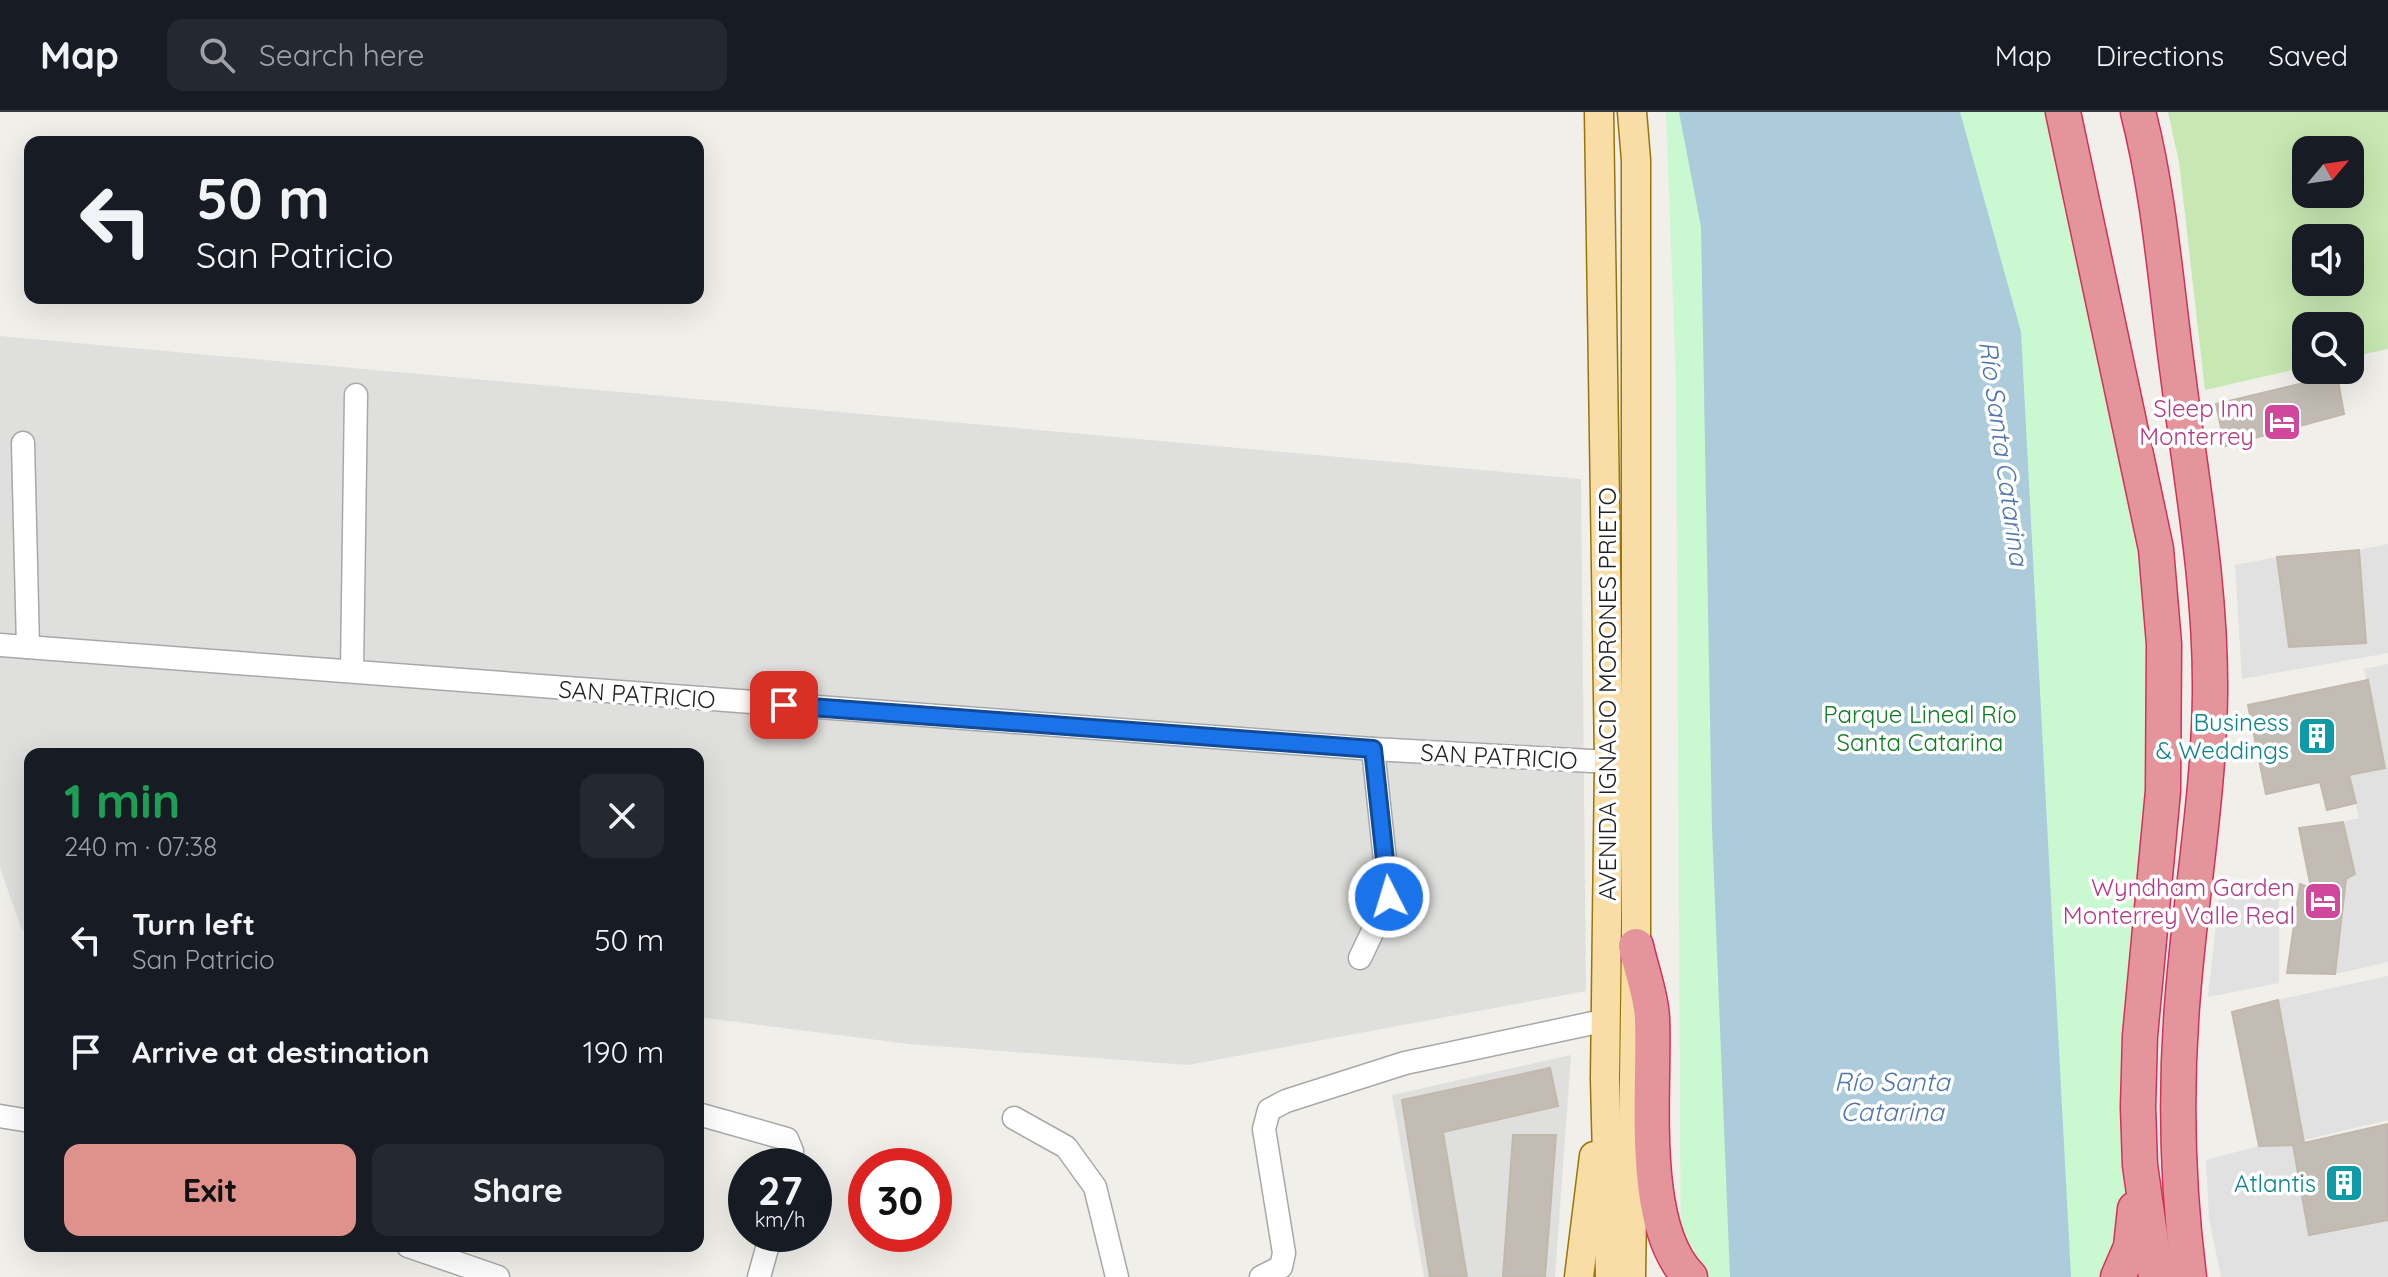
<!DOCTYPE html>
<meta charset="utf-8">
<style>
:root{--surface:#171b24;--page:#242831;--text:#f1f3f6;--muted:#9ea1a6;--line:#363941;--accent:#df928c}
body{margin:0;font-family:Quicksand,sans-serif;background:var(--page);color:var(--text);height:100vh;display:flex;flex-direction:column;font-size:30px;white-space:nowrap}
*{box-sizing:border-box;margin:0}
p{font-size:26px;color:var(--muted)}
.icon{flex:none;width:44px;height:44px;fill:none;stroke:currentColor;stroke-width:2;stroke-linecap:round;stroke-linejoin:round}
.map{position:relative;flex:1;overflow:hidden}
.side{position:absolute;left:24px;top:636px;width:680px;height:504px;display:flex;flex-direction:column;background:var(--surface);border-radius:16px;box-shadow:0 8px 32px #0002}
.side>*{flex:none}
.banner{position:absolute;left:24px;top:24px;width:680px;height:168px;border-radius:16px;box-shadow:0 8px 32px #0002;background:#171b24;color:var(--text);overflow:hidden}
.needle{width:52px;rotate:61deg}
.buttons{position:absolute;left:2292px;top:24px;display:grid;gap:16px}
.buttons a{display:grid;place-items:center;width:72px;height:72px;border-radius:16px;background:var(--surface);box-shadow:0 8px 32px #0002;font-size:40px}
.speed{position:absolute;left:728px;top:1036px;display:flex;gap:16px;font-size:40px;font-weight:700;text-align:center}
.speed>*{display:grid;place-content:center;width:104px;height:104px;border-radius:50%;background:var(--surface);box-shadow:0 8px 32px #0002;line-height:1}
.speed small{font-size:20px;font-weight:400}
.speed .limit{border:12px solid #d22;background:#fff;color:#111}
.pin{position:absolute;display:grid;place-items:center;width:68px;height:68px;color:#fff;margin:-34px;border-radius:16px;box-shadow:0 4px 12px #0006}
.me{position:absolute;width:88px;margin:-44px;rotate:355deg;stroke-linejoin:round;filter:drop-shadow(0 0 6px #0008)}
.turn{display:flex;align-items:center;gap:28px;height:168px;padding:0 40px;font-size:36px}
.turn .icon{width:104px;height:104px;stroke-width:2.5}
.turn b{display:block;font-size:56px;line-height:68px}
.round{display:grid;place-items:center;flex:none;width:84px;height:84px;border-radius:16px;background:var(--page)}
.headline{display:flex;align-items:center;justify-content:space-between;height:136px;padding:0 40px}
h1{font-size:48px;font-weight:800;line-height:60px;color:#1e9e55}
.action{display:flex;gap:16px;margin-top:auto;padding:16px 40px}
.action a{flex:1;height:92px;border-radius:16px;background:var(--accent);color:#111;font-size:32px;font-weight:800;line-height:92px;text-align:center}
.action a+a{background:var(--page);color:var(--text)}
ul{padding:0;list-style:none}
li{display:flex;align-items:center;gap:24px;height:112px;padding:0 40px}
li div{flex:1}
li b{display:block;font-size:30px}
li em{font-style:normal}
header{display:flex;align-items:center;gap:48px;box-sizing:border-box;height:112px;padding:0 40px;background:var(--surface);border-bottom:2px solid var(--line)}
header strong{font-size:38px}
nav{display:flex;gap:44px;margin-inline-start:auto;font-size:28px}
.search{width:560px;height:72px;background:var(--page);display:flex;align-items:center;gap:20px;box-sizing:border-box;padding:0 28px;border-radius:16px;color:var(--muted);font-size:30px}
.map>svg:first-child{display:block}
.residential{fill:#dfdfde}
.grass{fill:#c7e8b2;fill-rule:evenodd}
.park{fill:#c9f8d1}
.parking{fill:#e1e1e1}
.water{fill:#acccdc}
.building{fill:#c2bcb5;stroke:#c2b8ab;stroke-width:2}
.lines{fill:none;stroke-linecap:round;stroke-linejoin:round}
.minor-casing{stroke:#a8a8a8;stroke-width:25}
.major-casing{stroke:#977607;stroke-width:31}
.highway-casing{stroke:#d33159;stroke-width:37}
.minor{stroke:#fff;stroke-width:22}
.major{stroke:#f8dda7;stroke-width:28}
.highway{stroke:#e4959c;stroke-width:34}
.route-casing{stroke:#114b97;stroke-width:20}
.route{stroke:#1a73e8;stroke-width:14}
.labels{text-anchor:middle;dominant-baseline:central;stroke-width:7;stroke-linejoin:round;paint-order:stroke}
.hotel-label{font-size:24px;fill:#b23c85;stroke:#fff;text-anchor:end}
.street-label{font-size:24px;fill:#212121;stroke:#fff}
.park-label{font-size:24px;fill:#117d25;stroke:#fff}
.culture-label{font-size:24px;fill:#0d838f;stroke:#fff;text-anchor:end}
.water-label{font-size:26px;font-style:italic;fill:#5176ae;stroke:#fff}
</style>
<header>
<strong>Map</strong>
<div class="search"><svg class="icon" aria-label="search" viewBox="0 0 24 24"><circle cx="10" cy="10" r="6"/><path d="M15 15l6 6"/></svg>Search here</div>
<nav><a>Map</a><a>Directions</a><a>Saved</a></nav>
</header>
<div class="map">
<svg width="2388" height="1165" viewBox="0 0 2388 1165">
<rect width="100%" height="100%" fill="#f1efe9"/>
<g class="residential">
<path d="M 0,224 L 1581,367 L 1586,879 L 1188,953 L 909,932 L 698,905 L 698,642 L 30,642 L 30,819 L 22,818 L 0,756 Z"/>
<path d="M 1571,943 L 1555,1165 L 1424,1165 L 1392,983 Z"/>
</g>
<path class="grass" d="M 2168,0 L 2388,0 L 2388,237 L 2350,245 L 2350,214 L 2306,214 L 2306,255 L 2205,278 L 2179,50 ZM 2306,38 L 2350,38 L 2350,82 L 2306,82 ZM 2306,126 L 2350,126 L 2350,170 L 2306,170 Z"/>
<path class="park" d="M 1666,0 L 2062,0 L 2161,512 L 2146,1165 L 1681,1165 L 1676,269 Z"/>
<g class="parking">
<path d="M 2388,432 L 2388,541 L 2242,567 L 2235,453 L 2277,445 L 2290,535 L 2365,531 L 2359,438 Z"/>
<path d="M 2388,552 L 2388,850 L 2335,862 L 2346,767 L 2355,761 L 2343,710 L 2359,706 L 2349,663 L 2385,656 L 2364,557 Z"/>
<path d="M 2279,775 L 2279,871 L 2208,885 L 2220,779 Z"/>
<path d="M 2388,864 L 2388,1008 L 2304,1028 L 2277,888 Z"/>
<path d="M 2293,1033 L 2309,1123 L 2388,1108 L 2388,1165 L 2221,1165 L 2209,1106 L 2206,1048 L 2259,1034 Z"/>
</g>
<path class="water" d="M 1679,0 L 1960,0 L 2021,220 L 2071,1165 L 1730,1165 L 1712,716 L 1701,115 Z"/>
<g class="building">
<path d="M 2337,263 L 2344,302 L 2225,334 L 2216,292 Z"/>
<path d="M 2359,438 L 2366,531 L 2289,535 L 2277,445 Z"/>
<path d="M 2368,568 L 2385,656 L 2349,663 L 2356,691 L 2327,698 L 2320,670 L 2266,682 L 2248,593 Z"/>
<path d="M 2343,710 L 2355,762 L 2346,767 L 2335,862 L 2287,861 L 2300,772 L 2311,776 L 2299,716 Z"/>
<path d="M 2278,888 L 2304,1031 L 2388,1012 L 2388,1108 L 2309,1123 L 2293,1033 L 2259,1034 L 2232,900 Z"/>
<path d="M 1550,956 L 1558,994 L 1443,1020 L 1467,1165 L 1430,1165 L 1402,988 Z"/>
<path d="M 1513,1023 L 1556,1023 L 1545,1165 L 1503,1165 Z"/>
</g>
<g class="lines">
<g class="minor-casing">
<g id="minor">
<path d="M 23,331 L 28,535"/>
<path d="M 0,533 L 1373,637 L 1609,650"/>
<path d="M 352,558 L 356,283"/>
<path d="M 1360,846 L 1389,785 L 1373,637"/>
<path d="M 698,1002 L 787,1027 L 792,1039 L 789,1054"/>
<path d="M 0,1004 L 30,1009"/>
<path d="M 1014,1006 L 1066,1035 L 1095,1075 L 1117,1165"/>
<path d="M 408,1134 L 498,1165"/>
<path d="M 759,1165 L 771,1122"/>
<path d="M 1261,1165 L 1281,1155 L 1284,1141 L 1264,1017 L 1269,998 L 1286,989 L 1405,951 L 1607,908"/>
</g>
</g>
<g class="major-casing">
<g id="major">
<path d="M 1599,0 L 1609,650 L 1605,967 L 1610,1165"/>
<path d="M 1579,1165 L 1594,1044"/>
<path d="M 1631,1165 L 1636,834 L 1636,48 L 1632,0"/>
</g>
</g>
<g class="highway-casing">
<g id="highway">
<path d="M 2063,0 L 2156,437 L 2164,532 L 2163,679 L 2140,924 L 2138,995 L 2140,1053 L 2156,1165"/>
<path d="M 2138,0 C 2160,85 2166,176 2178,263 C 2191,368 2211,474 2210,581 C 2209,682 2191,781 2183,882 C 2175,976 2177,1071 2189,1165"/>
<path d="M 1636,834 C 1641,857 1651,883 1652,906 C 1655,978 1638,1113 1690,1165"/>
<path d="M 2118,1165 L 2131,1135 L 2135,1097"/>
</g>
</g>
<use href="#minor" class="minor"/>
<use href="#major" class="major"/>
<use href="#highway" class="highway"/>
</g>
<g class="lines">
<g class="route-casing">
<path id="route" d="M 784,593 L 1373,637 L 1389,785"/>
</g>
<use href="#route" class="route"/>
</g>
<defs>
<g id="hotel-square" transform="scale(2)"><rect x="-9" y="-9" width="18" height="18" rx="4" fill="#d1479c" stroke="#fff"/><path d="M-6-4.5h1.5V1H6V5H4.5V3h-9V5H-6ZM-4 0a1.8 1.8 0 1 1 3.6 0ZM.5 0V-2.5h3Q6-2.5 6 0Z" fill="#fff"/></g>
<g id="building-square" transform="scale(2)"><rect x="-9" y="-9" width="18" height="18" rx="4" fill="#0f9aa8" stroke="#fff"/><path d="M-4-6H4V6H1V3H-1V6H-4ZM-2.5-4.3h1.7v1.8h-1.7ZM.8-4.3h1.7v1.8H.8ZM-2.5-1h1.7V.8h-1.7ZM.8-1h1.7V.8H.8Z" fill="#fff"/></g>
</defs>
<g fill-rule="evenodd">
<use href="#hotel-square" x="2282" y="310"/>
<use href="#building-square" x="2317" y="624"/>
<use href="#hotel-square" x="2323" y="789"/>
<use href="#building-square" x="2344" y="1071"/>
</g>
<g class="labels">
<g class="hotel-label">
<text x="2254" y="296">Sleep Inn<tspan x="2254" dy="28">Monterrey</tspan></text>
<text x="2295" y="775">Wyndham Garden<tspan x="2295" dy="28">Monterrey Valle Real</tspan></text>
</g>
<g class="street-label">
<text transform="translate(637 582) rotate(4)">SAN PATRICIO</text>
<text transform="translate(1607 582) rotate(-90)">AVENIDA IGNACIO MORONES PRIETO</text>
<text transform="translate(1499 644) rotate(3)">SAN PATRICIO</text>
</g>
<g class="park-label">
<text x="1920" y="602">Parque Lineal Río<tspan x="1920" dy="28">Santa Catarina</tspan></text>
</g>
<g class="culture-label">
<text x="2289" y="610">Business<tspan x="2289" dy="28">&amp; Weddings</tspan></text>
<text x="2316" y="1071">Atlantis</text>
</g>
<g class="water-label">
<text transform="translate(2004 341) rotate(82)">Río Santa Catarina</text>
<text x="1892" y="969">Río Santa<tspan x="1892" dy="30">Catarina</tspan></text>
</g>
</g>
</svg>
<div class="buttons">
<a><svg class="needle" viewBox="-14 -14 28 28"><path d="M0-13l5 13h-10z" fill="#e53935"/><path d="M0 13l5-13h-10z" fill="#9ea1a6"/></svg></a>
<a><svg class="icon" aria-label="sound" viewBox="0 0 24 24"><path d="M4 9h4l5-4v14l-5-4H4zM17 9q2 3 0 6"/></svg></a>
<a><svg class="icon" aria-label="search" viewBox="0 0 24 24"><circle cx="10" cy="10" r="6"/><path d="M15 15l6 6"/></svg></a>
</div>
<div class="speed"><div>27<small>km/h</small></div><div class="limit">30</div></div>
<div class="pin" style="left:784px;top:593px;background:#d93025"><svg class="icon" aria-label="arrive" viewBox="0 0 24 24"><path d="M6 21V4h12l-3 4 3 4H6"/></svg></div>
<svg class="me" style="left:1389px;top:785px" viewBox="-20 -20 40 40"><circle r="17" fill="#1a73e8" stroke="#fff" stroke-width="3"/><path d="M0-11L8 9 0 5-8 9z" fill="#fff"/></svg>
<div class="banner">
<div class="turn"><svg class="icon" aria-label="left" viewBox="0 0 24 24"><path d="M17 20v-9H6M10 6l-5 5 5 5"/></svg><div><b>50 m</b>San Patricio</div></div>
</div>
<section class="side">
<div class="headline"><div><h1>1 min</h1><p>240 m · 07:38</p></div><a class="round"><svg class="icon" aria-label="close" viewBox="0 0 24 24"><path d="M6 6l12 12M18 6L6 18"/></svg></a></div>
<ul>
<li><svg class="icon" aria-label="left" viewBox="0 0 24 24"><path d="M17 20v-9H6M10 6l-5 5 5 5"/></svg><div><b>Turn left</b><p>San Patricio</p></div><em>50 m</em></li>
<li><svg class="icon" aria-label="arrive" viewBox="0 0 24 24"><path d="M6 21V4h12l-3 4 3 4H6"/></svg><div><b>Arrive at destination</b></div><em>190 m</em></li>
</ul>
<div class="action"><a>Exit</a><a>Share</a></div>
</section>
</div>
